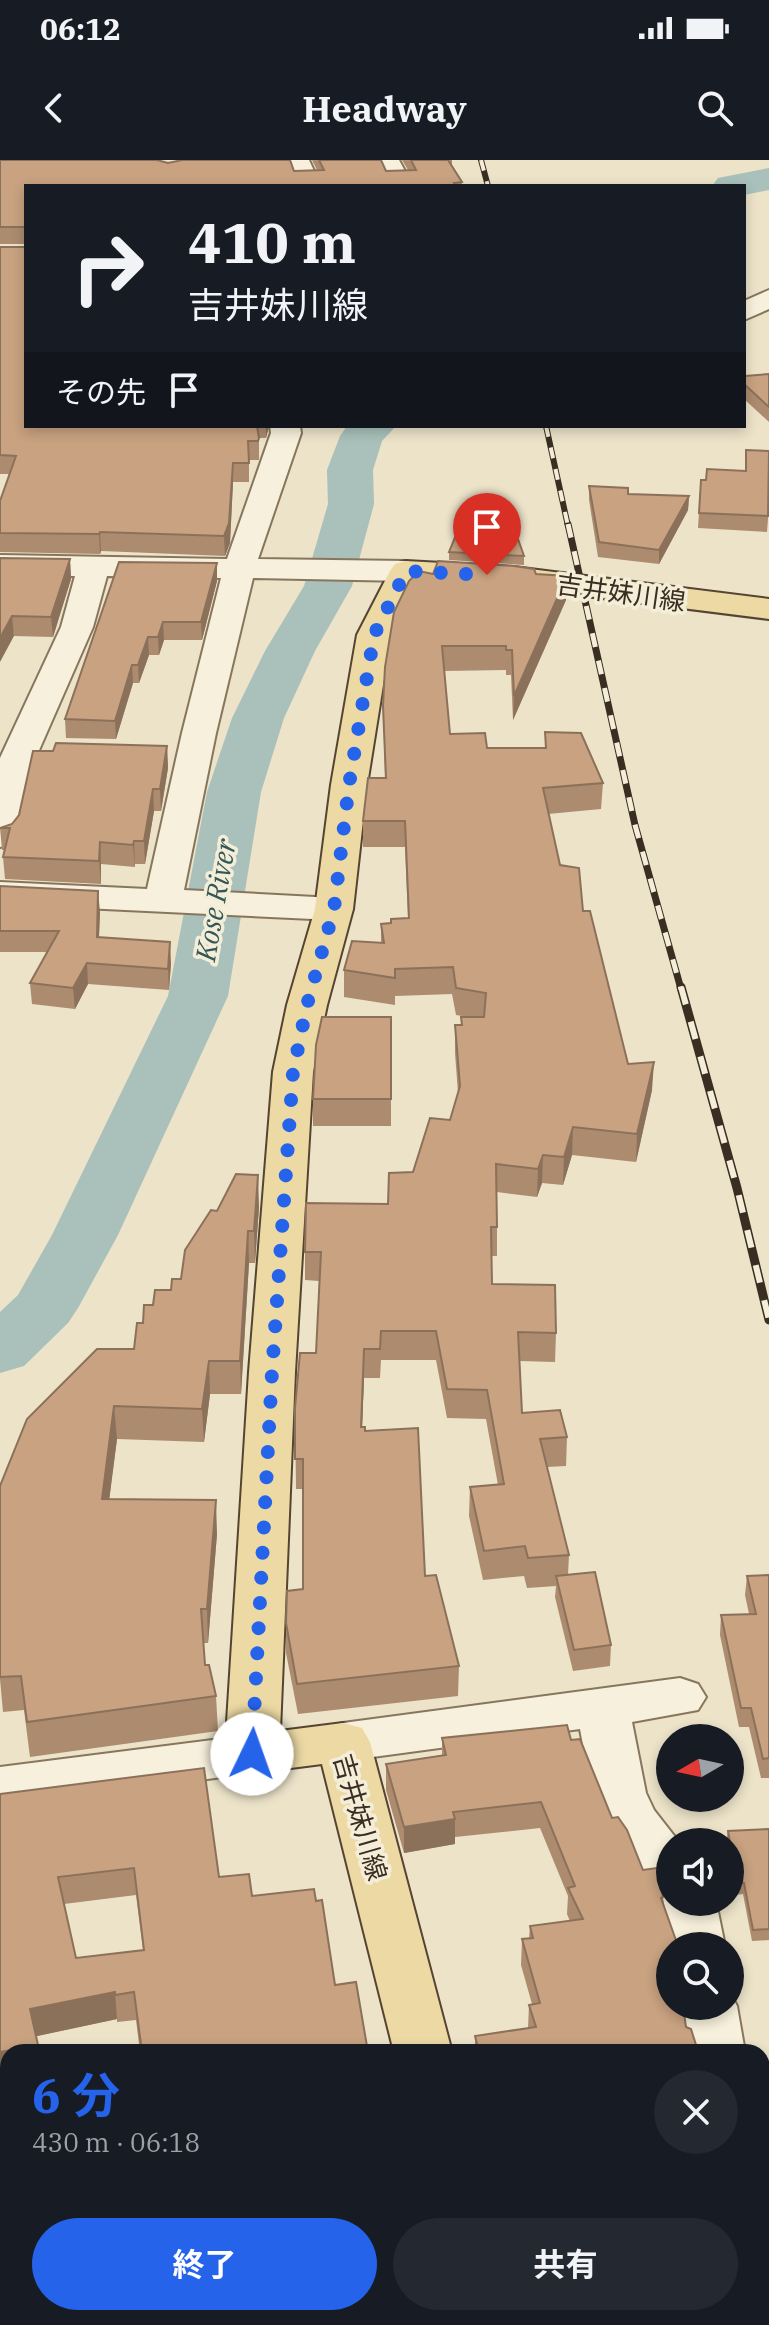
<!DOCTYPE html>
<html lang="ja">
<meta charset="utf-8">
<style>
:root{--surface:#171b24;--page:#242831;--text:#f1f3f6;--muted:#9ea1a6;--accent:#2563eb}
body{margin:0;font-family:"IBM Plex Serif","Noto Sans JP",serif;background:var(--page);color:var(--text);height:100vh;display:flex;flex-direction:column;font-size:30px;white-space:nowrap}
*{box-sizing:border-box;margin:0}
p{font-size:26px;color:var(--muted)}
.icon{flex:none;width:44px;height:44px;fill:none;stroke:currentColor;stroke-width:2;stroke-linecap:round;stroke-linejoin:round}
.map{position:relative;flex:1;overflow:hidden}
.side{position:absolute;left:0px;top:1884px;width:770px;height:282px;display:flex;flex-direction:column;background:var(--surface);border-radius:24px 24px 0 0;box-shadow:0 4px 12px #0003}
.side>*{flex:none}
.top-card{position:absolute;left:24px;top:24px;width:722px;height:244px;border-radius:0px;box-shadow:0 4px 12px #0003;background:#171b24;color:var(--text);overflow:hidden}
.needle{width:52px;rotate:261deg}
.tools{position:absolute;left:656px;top:1564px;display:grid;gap:16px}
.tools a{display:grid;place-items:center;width:88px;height:88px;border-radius:50%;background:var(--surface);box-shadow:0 4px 12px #0003;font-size:40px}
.pin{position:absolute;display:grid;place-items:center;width:68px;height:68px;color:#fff;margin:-82px -34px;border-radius:50% 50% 50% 0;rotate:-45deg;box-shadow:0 0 8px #0007}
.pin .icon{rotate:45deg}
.me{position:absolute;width:88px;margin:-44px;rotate:3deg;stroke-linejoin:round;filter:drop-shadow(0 0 6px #0008)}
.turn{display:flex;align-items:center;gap:28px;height:168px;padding:0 32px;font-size:36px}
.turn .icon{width:104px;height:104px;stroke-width:2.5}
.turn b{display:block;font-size:56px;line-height:68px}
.then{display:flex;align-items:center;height:76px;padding:0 32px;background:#0003;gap:16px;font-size:30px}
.round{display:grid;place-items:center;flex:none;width:84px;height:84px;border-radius:42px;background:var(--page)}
.summary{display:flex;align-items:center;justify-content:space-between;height:136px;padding:0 32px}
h1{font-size:48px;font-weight:700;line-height:60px;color:var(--accent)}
.cta{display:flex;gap:16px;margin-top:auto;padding:16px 32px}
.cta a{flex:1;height:92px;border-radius:48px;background:var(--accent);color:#fff;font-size:32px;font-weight:700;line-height:92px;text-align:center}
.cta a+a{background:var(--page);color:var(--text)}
.status{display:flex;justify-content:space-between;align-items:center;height:56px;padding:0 40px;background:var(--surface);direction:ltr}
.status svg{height:22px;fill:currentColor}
header{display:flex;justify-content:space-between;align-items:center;height:104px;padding:0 32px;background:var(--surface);font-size:36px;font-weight:700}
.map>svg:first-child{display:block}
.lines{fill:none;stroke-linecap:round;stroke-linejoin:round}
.river{fill:#a9c0bb;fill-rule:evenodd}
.minor-casing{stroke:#87765e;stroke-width:4}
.major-casing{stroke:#554432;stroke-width:4}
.minor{fill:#f7f0dc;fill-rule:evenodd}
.major{fill:#ecd9a4;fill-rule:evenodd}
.rail-far2-casing{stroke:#392e21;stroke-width:6}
.rail-far1-casing{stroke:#392e21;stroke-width:7}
.rail-casing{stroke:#392e21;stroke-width:9}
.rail-far2{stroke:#f4edd8;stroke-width:4;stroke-dasharray:11;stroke-linecap:butt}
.rail-far1{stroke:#f4edd8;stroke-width:5;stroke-dasharray:14;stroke-linecap:butt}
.rail{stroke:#f4edd8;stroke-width:6;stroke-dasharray:18;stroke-linecap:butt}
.wall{fill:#ac8b6f;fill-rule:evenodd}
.shaded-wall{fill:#8c715a}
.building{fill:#c8a281;stroke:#8c715a;stroke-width:2;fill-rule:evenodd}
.route{stroke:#2563eb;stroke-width:14;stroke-dasharray:0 25.2}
.labels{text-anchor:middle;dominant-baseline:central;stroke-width:7;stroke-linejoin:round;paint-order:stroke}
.street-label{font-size:26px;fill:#392e21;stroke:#f4edd8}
.water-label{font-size:28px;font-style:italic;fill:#315757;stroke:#f4edd8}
</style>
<div class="status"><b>06:12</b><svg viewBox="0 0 49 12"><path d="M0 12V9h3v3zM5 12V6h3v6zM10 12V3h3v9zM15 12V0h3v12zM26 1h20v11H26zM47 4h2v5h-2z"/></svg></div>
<header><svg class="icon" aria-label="back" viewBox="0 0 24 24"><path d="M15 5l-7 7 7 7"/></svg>Headway<svg class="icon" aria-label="search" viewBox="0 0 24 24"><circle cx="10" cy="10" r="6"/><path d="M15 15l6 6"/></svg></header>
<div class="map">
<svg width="769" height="2165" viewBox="0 0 769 2165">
<rect width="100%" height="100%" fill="#ece3c9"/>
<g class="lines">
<g class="river">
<path d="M 769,8 L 769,30 L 744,35 L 744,26 L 712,26 L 718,18 Z"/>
<path d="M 347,266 L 396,266 L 382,281 L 373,310 L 374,344 L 352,426 L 315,491 L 284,558 L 261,632 L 228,836 L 118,1075 L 78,1148 L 68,1163 L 24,1206 L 0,1213 L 0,1152 L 18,1135 L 52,1075 L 168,836 L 207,632 L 232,558 L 265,491 L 304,426 L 328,344 L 327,310 L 340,276 Z"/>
</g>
<g class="minor-casing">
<g id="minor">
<path d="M 285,0 L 309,0 L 321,26 L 297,26 Z"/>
<path d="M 375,0 L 399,0 L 413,26 L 389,26 Z"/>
<path d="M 769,130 L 769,149 L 744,160 L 744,141 Z"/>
<path d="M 270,266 L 300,266 L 301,273 L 258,399 L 406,401 L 417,404 L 422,411 L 417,418 L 406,421 L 253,418 L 216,573 L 184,730 L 334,738 L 347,741 L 353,749 L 347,757 L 334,760 L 0,744 L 0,722 L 147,729 L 182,573 L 221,418 L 107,416 L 93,467 L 33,604 L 18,676 L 13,684 L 0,687 L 0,598 L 61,467 L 75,416 L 0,415 L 0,395 L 227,399 L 271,273 Z"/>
<path d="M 680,1518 L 698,1524 L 706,1537 L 698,1550 L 632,1562 L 646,1633 L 654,1650 L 679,1682 L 670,1682 L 670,1742 L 716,1742 L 725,1786 L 670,1786 L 670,1789 L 660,1742 L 666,1731 L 650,1726 L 604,1660 L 592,1633 L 580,1569 L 343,1601 L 324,1596 L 316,1582 L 324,1568 L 343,1563 Z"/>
<path d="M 252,1575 L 271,1580 L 279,1594 L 271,1608 L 252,1613 L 0,1647 L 0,1607 Z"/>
<path d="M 730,1833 L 737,1846 L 745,1892 L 687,1892 L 679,1846 L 730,1846 Z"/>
<path d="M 762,1965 L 769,1967 L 769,2018 L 762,2016 Z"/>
<rect x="0" y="2027" width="8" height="52"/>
</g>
</g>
<g class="major-casing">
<g id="major">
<path d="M 406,401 L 514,407 L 769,439 L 769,459 L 514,427 L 417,421 L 391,475 L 367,625 L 353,749 L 327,845 L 313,912 L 295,1212 L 280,1571 L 343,1563 L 362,1568 L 370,1582 L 452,1892 L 394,1892 L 322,1604 L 252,1613 L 233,1608 L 225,1594 L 249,1212 L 273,912 L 287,845 L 315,749 L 331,625 L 357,475 L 390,411 L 395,404 Z"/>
<path d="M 457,2158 L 521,2158 L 523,2165 L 459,2165 Z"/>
</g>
</g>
<use href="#minor" class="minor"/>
<use href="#major" class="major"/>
<g class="rail-far2-casing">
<g id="rail-far2">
<path d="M 481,0 L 488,26"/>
<path d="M 546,266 L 568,366"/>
</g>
</g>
<g class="rail-far1-casing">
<path id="rail-far1" d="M 568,364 L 635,665 L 681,829"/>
</g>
<g class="rail-casing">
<path id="rail" d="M 681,827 L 737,1028 L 769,1160"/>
</g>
<use href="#rail-far2" class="rail-far2"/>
<use href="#rail-far1" class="rail-far1"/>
<use href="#rail" class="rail"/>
</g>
<g class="wall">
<path d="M 0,0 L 159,1 L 168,3 L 294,11 L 317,10 L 312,0 L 381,0 L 386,11 L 408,10 L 402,0 L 452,0 L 452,5 L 462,22 L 462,26 L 26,26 L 26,84 L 0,84 Z"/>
<path d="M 0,87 L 26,266 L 269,266 L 266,278 L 259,278 L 259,300 L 249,300 L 249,322 L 233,322 L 230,383 L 225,396 L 101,391 L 100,394 L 0,392 L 0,341 L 9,314 L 0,314 Z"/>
<path d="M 744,214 L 745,216 L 769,214 L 769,262 L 744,239 Z"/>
<path d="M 746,290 L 769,291 L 769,345 L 767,372 L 698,368 L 701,320 L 706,320 L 745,311 Z"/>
<path d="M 589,326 L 628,334 L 689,336 L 688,350 L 659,404 L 598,397 L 589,340 Z"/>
<path d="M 449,392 L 524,396 L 524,405 L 449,400 Z"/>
<path d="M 0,398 L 70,399 L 71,419 L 53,477 L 14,476 Z"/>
<path d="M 217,403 L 217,421 L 202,480 L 164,480 L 159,495 L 149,495 L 139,523 L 133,523 L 116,579 L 66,578 L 65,559 Z"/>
<path d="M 433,414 L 536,414 L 567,416 L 566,440 L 513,560 L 511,515 L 506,515 L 506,510 L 444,511 L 450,574 L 487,588 L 545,588 L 545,572 L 603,623 L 601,649 L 548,654 L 560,705 L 583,751 L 628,904 L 652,930 L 636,1002 L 572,995 L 563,1025 L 542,1023 L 537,1037 L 497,1032 L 497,1096 L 492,1096 L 492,1124 L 556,1173 L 555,1202 L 520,1201 L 522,1253 L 567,1277 L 566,1306 L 547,1307 L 569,1395 L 568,1415 L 611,1485 L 610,1506 L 573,1511 L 555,1437 L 556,1426 L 527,1428 L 524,1416 L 483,1420 L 469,1356 L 470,1327 L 498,1325 L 486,1259 L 447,1258 L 436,1200 L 381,1200 L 380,1218 L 364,1218 L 362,1267 L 425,1416 L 459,1506 L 458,1536 L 298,1554 L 286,1493 L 286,1463 L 303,1429 L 303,1329 L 296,1329 L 295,1248 L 316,1193 L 319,1121 L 305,1120 L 305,1092 L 388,1044 L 413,1012 L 450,960 L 458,933 L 455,893 L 455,865 L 461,865 L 461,857 L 468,857 L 456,855 L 452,834 L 395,836 L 395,845 L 344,837 L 344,810 L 381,783 L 381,764 L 391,763 L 408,758 L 405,687 L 363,687 L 363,661 L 385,618 L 383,546 Z"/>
<path d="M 167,586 L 168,608 L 161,651 L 154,651 L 145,704 L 135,704 L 135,707 L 101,704 L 101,724 L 5,719 L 3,697 L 4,690 L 2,690 L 0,668 L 12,664 L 19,655 L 53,591 Z"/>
<path d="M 0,726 L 100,752 L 99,777 L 171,803 L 169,830 L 88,824 L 75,849 L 32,844 L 30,823 L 47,792 L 0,792 Z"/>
<path d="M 391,857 L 391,966 L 313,966 L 313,939 Z"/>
<path d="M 259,1047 L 255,1103 L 249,1103 L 241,1234 L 210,1234 L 204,1282 L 117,1279 L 109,1339 L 217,1374 L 208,1483 L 203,1483 L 205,1505 L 216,1536 L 218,1571 L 30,1597 L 24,1550 L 3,1552 L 0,1519 L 0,1326 L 134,1189 L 143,1163 L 153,1145 L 171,1130 L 181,1119 L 217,1051 Z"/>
<path d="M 769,1415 L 769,1618 L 761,1618 L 749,1567 L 739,1567 L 720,1475 L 721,1455 L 749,1454 L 745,1435 L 747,1416 Z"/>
<path d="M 442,1578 L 571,1580 L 612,1658 L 643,1710 L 662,1730 L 670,1786 L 670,1846 L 686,1867 L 697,1888 L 697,1892 L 475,1892 L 475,1876 L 528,1868 L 529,1845 L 532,1844 L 521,1805 L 522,1779 L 529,1778 L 530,1766 L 570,1761 L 567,1754 L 568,1736 L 540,1668 L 455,1677 L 455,1684 L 404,1693 L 386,1630 L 386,1604 L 442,1595 Z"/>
<path d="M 0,1634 L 219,1717 L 252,1736 L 335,1825 L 368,1892 L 140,1892 L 136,1860 L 117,1862 L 117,1859 L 36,1876 L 8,1919 L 0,1921 ZM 136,1735 L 143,1790 L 76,1798 L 64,1744 Z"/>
<path d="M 769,1669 L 769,1780 L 752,1781 L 743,1734 L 736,1735 L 730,1702 L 730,1682 L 726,1682 L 728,1671 Z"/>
<path d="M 8,2158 L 122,2158 L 122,2165 L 0,2165 Z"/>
</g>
<g class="shaded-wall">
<path d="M 266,266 L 269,266 L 266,278 Z"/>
<path d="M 233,303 L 233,322 L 230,383 L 225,396 L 224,376 Z"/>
<path d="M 689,336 L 688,350 L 659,404 L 659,390 Z"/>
<path d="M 100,372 L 101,391 L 100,394 L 99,374 Z"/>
<path d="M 70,399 L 71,419 L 53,477 L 51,457 Z"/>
<path d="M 217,403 L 217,421 L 202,480 L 201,462 Z"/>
<path d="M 567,416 L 566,440 L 513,560 L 514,536 Z"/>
<path d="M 12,456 L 14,476 L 0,502 L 0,478 Z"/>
<path d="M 163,462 L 164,480 L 159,495 L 158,477 Z"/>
<path d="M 148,477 L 149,495 L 139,523 L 138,505 Z"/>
<path d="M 132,505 L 133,523 L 116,579 L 115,561 Z"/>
<path d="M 167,586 L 168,608 L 161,651 L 160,629 Z"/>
<path d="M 153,629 L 154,651 L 145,704 L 144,681 Z"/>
<path d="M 134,681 L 135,704 L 135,707 L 133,685 Z"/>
<path d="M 100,682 L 101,704 L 101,724 L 99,701 Z"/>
<path d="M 98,731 L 100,752 L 98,798 L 97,777 Z"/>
<path d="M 170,782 L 171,803 L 169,830 L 168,809 Z"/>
<path d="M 87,803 L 88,824 L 75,849 L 73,828 Z"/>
<path d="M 654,902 L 652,930 L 636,1002 L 637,974 Z"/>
<path d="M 573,967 L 572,995 L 563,1025 L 564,997 Z"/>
<path d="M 543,995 L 542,1023 L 537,1037 L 538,1009 Z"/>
<path d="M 258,1015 L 259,1047 L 255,1103 L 254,1071 Z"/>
<path d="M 248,1071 L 249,1103 L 241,1234 L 240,1201 Z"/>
<path d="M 364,1189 L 364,1218 L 361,1296 L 361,1267 Z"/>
<path d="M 209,1201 L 210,1234 L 204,1282 L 202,1249 Z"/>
<path d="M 114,1246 L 117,1279 L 105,1373 L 102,1339 Z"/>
<path d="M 216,1340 L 217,1374 L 208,1483 L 207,1449 Z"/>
<path d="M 455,1659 L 455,1684 L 404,1693 L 404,1667 Z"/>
<path d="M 664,1707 L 662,1733 L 659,1717 Z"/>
<path d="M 670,1790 L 670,1816 L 665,1791 Z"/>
<path d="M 115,1832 L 117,1859 L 33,1877 L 30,1849 Z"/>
<path d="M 38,1885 L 38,1892 L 8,1892 L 8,1919 L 0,1921 L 0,1892 Z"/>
</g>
<g class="building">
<path d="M 0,0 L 157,0 L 168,3 L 182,0 L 290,0 L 294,11 L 324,10 L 319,0 L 381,0 L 386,11 L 416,10 L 411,0 L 448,0 L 462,22 L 454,23 L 456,26 L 26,26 L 26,67 L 0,67 Z"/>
<path d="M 0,87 L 26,87 L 26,266 L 257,266 L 259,278 L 258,281 L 248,281 L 249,303 L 233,303 L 229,363 L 224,376 L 100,372 L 99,374 L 0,373 L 0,341 L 16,296 L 0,295 Z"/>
<path d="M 744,214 L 745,216 L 769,214 L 769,247 L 744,224 Z"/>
<path d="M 746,290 L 769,291 L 768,356 L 699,353 L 701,320 L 706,320 L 707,309 L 746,311 Z"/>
<path d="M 589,326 L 628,328 L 628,334 L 689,336 L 659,390 L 599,382 Z"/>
<path d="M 512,362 L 524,396 L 449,392 L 460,365 Z"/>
<path d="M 0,398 L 70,399 L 51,457 L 12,456 L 0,478 Z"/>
<path d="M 438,401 L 514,406 L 534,409 L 536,414 L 567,416 L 514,536 L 512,490 L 506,490 L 506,486 L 442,486 L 450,574 L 485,573 L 487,588 L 546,588 L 545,572 L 581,573 L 603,623 L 543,628 L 560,705 L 579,708 L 583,751 L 590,751 L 628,904 L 654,902 L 637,974 L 573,967 L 564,997 L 543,995 L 538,1009 L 496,1004 L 497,1067 L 491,1067 L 492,1124 L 555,1125 L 556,1173 L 518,1172 L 522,1253 L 560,1250 L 567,1277 L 540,1279 L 569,1395 L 528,1398 L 525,1386 L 484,1391 L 470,1327 L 504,1324 L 487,1230 L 447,1229 L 436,1171 L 381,1171 L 380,1189 L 364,1189 L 361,1267 L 365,1267 L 365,1271 L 418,1268 L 425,1416 L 436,1415 L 459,1506 L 297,1524 L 286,1463 L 287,1431 L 303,1429 L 303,1299 L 295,1299 L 295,1248 L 300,1193 L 316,1193 L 321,1092 L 305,1092 L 306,1043 L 388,1044 L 389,1013 L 413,1012 L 430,958 L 450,960 L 460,926 L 455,865 L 462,865 L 461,857 L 484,857 L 486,833 L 456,828 L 453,807 L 395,809 L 395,818 L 344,810 L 352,781 L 384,783 L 381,764 L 391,763 L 391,759 L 409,758 L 405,661 L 363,661 L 368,618 L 386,618 L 383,546 L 385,507 L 394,452 L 409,421 L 419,411 L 433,414 Z"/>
<path d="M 119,402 L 217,403 L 201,462 L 163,462 L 158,477 L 148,477 L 138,505 L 132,505 L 115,561 L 65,559 Z"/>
<path d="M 56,583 L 167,586 L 160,629 L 153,629 L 144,681 L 134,681 L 133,685 L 100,682 L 99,701 L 3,697 L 10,668 L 0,668 L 12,664 L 19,655 L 33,591 L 53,591 Z"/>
<path d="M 0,726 L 98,731 L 97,777 L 170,782 L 168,809 L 87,803 L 73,828 L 30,823 L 59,771 L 0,771 Z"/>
<path d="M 322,857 L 391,857 L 391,939 L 313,939 L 316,885 Z"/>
<path d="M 236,1014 L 258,1015 L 254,1071 L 248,1071 L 240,1201 L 209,1201 L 202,1249 L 114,1246 L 102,1339 L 216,1340 L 207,1449 L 201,1449 L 205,1505 L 209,1505 L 216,1536 L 27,1562 L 21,1516 L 0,1517 L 0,1326 L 27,1259 L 97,1189 L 134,1189 L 137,1163 L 143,1163 L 144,1145 L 153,1145 L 155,1130 L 171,1130 L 172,1119 L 181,1119 L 185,1090 L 211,1050 L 217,1051 Z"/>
<path d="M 595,1412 L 611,1485 L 574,1490 L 556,1416 Z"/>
<path d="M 769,1415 L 769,1598 L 763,1599 L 751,1548 L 741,1548 L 721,1455 L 756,1454 L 747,1416 Z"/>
<path d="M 567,1565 L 571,1580 L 580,1579 L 612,1658 L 618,1657 L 627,1670 L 643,1710 L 664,1707 L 659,1717 L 663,1737 L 661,1738 L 678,1786 L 670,1786 L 670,1790 L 665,1791 L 670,1806 L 670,1846 L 683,1846 L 686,1867 L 691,1869 L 697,1888 L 671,1892 L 479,1892 L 475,1876 L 536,1867 L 529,1845 L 540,1843 L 522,1779 L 533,1778 L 530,1766 L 583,1759 L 568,1728 L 575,1726 L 541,1642 L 453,1652 L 455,1659 L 404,1667 L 386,1604 L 446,1595 L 442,1578 Z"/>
<path d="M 204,1608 L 219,1717 L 249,1714 L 252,1736 L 314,1729 L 316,1741 L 322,1740 L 335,1825 L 356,1822 L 368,1892 L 142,1892 L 134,1832 L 115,1835 L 115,1832 L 30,1849 L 38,1885 L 0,1892 L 0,1634 ZM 134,1708 L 144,1790 L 76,1798 L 58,1717 Z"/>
<path d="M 769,1669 L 769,1769 L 753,1770 L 744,1723 L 737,1723 L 728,1671 Z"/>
<path d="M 8,2049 L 8,2158 L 53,2158 L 54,2165 L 0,2165 L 0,2053 L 5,2054 Z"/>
<path d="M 209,2158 L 317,2158 L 318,2165 L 210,2165 Z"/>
</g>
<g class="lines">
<path class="route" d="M 252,1594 L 272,1212 L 293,912 L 307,845 L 334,749 L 349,625 L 374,475 L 406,411 L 487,415"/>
</g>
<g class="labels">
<g class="street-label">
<text transform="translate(621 432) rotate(8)">吉井妹川線</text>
<text transform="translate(361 1657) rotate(74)">吉井妹川線</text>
</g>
<g class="water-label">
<text transform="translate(215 740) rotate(-80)">Kose River</text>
</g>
</g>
</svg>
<div class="tools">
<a><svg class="needle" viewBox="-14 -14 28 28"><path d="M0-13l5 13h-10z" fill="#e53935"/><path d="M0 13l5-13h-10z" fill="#9ea1a6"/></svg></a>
<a><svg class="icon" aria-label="sound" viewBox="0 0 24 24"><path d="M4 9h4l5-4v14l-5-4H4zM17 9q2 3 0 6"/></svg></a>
<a><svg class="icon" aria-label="search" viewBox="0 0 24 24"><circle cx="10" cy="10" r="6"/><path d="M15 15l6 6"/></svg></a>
</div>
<div class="pin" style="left:487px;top:415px;background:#d93025"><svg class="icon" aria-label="arrive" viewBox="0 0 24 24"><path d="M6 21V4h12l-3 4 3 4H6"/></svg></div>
<svg class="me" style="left:252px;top:1594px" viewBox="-20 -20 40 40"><circle r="19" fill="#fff"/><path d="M0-13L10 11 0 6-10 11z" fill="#2563eb"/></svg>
<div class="top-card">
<div class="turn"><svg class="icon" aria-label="right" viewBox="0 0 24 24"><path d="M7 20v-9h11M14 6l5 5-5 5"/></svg><div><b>410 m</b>吉井妹川線</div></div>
<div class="then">その先<svg class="icon" aria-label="arrive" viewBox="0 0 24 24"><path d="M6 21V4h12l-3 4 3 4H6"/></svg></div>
</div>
<section class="side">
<div class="summary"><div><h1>6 分</h1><p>430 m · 06:18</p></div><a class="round"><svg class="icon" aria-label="close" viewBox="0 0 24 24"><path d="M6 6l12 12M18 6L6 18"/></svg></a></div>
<div class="cta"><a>終了</a><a>共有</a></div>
</section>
</div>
